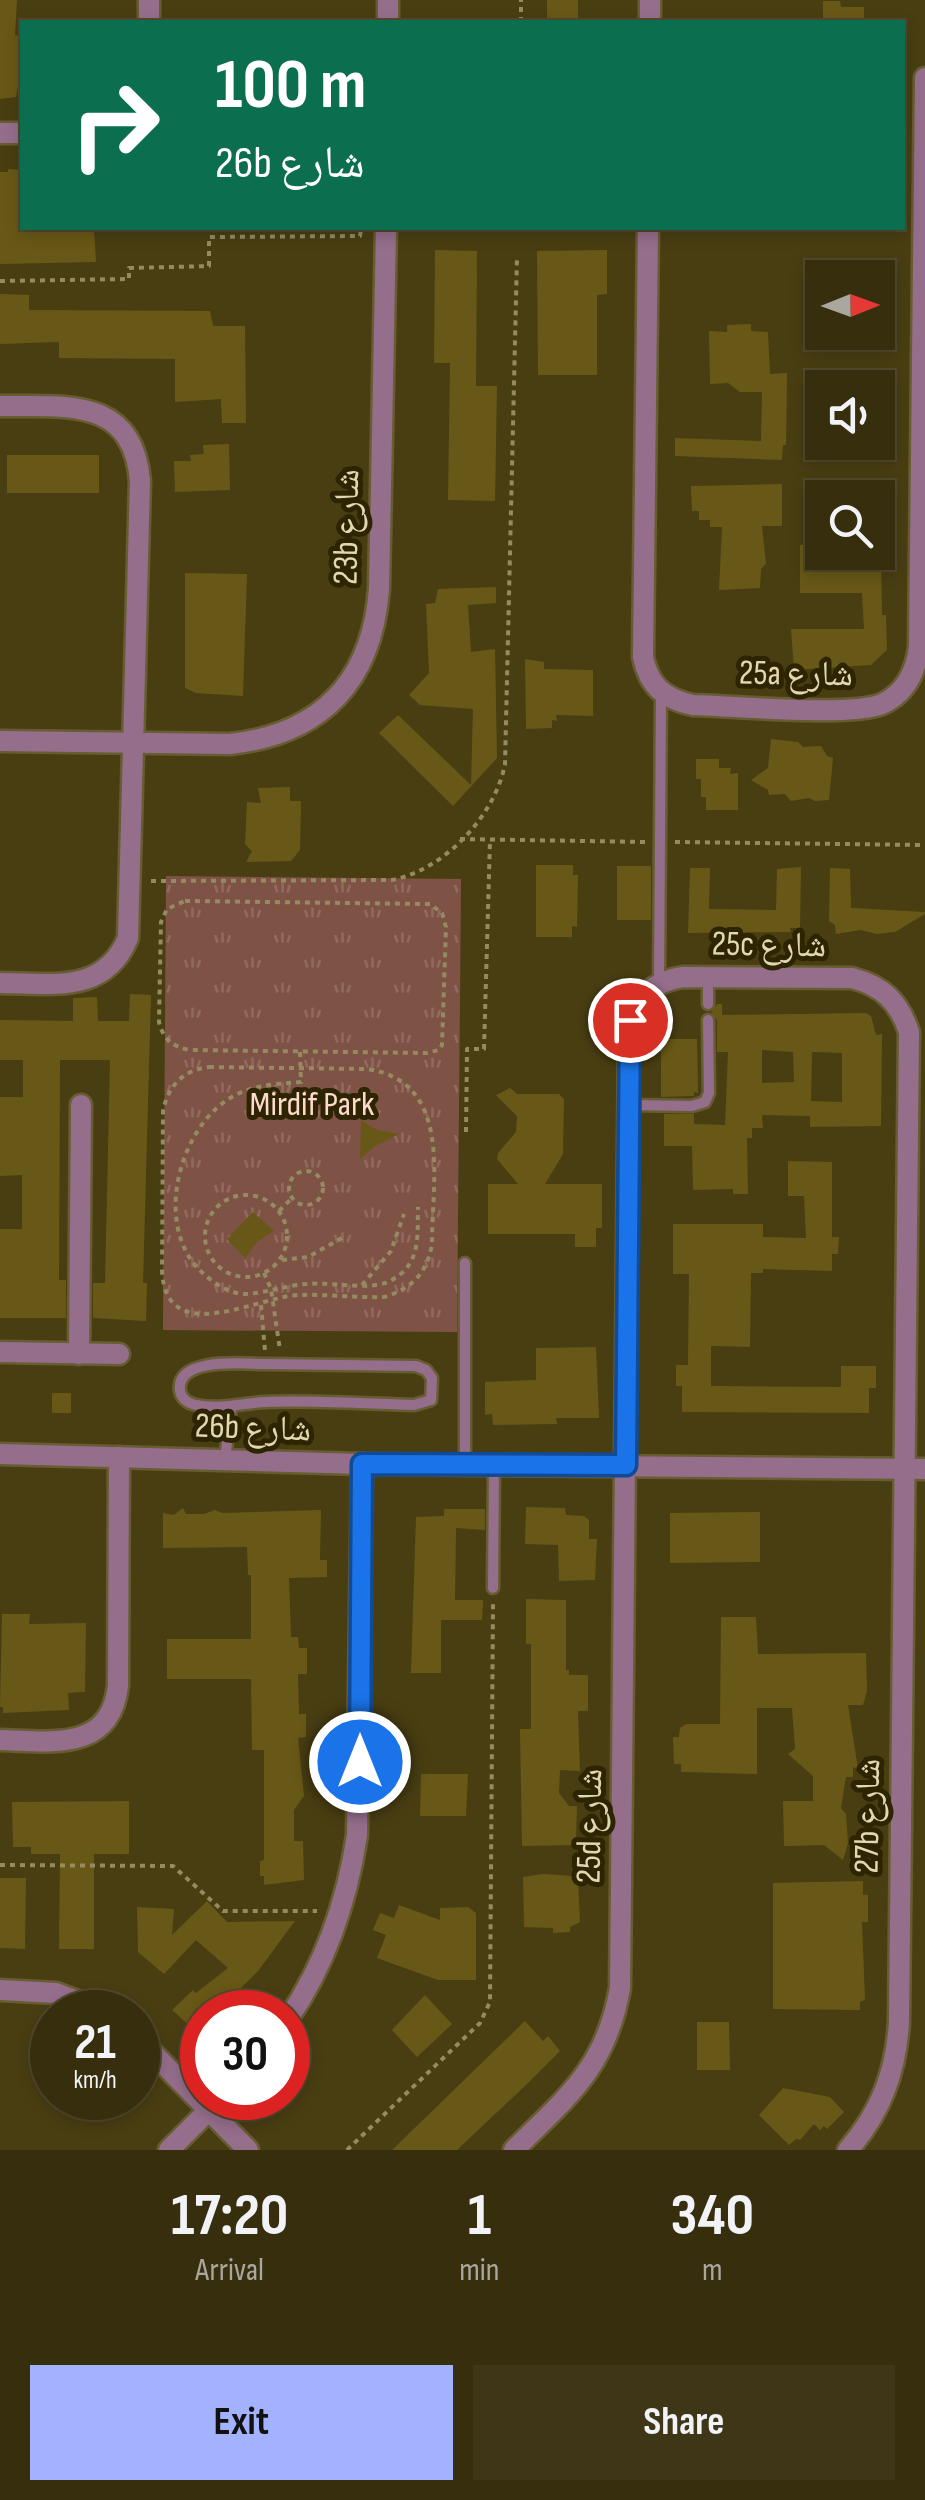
<!DOCTYPE html>
<meta charset="utf-8">
<style>
:root{--surface:#372e0e;--page:#3e3617;--text:#f1f3f6;--muted:#aaa89e;--line:#514a2e;--accent:#a3b2fd}
body{margin:0;font-family:"Sofia Sans Condensed","Noto Naskh Arabic",sans-serif;background:var(--page);color:var(--text);height:100vh;display:flex;flex-direction:column;font-size:38px;white-space:nowrap}
*{box-sizing:border-box;margin:0}
p{font-size:32px;color:var(--muted)}
.icon{flex:none;width:55px;height:55px;fill:none;stroke:currentColor;stroke-width:2;stroke-linecap:round;stroke-linejoin:round}
.map{position:relative;height:2150px;overflow:hidden}
.side{display:flex;flex-direction:column;background:var(--surface);flex:1}
.side>*{flex:none}
.banner{position:absolute;left:20px;top:20px;width:885px;height:210px;border-radius:0px;box-shadow:0 5px 15px #0003,0 0 0 2px var(--line);background:#0b6e4f;color:#fff;overflow:hidden}
.needle{width:65px;rotate:89deg}
.fabs{position:absolute;left:805px;top:260px;display:grid;gap:20px}
.fabs a{display:grid;place-items:center;width:90px;height:90px;border-radius:0px;background:var(--surface);box-shadow:0 5px 15px #0003,0 0 0 2px var(--line);font-size:50px}
.speed{position:absolute;left:30px;top:1990px;display:flex;gap:20px;font-size:50px;font-weight:700;text-align:center}
.speed>*{display:grid;place-content:center;width:130px;height:130px;border-radius:50%;background:var(--surface);box-shadow:0 5px 15px #0003,0 0 0 2px var(--line);line-height:1}
.speed small{font-size:25px;font-weight:400}
.speed .limit{border:15px solid #d22;background:#fff;color:#111}
.pin{position:absolute;display:grid;place-items:center;width:85px;height:85px;color:#fff;margin:-42px;border:5px solid #fff;border-radius:50%;box-shadow:0 2px 10px #0007}
.me{position:absolute;width:110px;margin:-55px;rotate:0deg;stroke-linejoin:round;filter:drop-shadow(0 0 8px #0008)}
.turn{display:flex;align-items:center;gap:35px;height:210px;padding:0 30px;font-size:45px}
.turn .icon{width:130px;height:130px;stroke-width:2.5}
.turn b{display:block;font-size:70px;line-height:85px}
.eta{display:flex;justify-content:space-evenly;align-items:center;height:170px;text-align:center}
.eta b{font-size:60px;font-weight:700;line-height:70px}
.action{display:flex;gap:20px;margin-top:auto;padding:20px 30px}
.action a{flex:1;height:115px;border-radius:0px;background:var(--accent);color:#111;font-size:40px;font-weight:700;line-height:115px;text-align:center}
.action a+a{background:var(--page);color:var(--text)}
.map>svg:first-child{display:block}
.grass{fill:url(#grass-tufts)}
.building{fill:#685817;fill-rule:evenodd}
.lines{fill:none;stroke-linecap:round;stroke-linejoin:round}
.service-casing{stroke:#675d32;stroke-width:15}
.minor-casing{stroke:#675d32;stroke-width:25}
.path{stroke:#958b61;stroke-width:4;stroke-dasharray:5 5;stroke-linecap:butt}
.service{stroke:#956e8c;stroke-width:10}
.minor{stroke:#956e8c;stroke-width:20}
.route-casing{stroke:#114b97;stroke-width:25}
.route{stroke:#1a73e8;stroke-width:18}
.labels{text-anchor:middle;dominant-baseline:central;stroke-width:10;stroke-linejoin:round;paint-order:stroke}
.street-label{font-size:35px;fill:#e1d7b0;stroke:#2d2502}
.park-label{font-size:35px;fill:#ffd8ce;stroke:#2d2502}
</style>
<div class="map">
<svg width="925" height="2150" viewBox="0 0 925 2150">
<defs>
<pattern id="grass-tufts" width="24" height="20" patternUnits="userSpaceOnUse" patternTransform="scale(2.5)"><rect width="24" height="20" fill="#7f5246"/><path d="M3 7l-1-3M5 7V3M7 7l1-3M15 17l-1-3M17 17v-4M19 17l1-3" fill="none" stroke="#916a5e"/></pattern>
</defs>
<rect width="100%" height="100%" fill="#493e12"/>
<path class="grass" d="M 166,876 L 461,879 L 457,1332 L 163,1330 Z"/>
<g class="building">
<path d="M 0,0 L 17,0 L 15,35 L 22,36 L 22,86 L 18,86 L 16,97 L 0,99 Z"/>
<rect x="547" y="0" width="31" height="22"/>
<path d="M 823,1 L 840,1 L 841,7 L 864,7 L 864,22 L 823,22 Z"/>
<path d="M 8,169 L 22,170 L 22,228 L 94,228 L 96,262 L 0,264 L 0,172 L 8,172 Z"/>
<path d="M 435,250 L 477,251 L 476,386 L 497,386 L 495,501 L 448,500 L 450,363 L 434,363 Z"/>
<path d="M 607,250 L 607,294 L 597,295 L 597,375 L 538,375 L 537,251 Z"/>
<path d="M 0,294 L 29,295 L 29,310 L 210,311 L 213,326 L 245,326 L 246,423 L 222,423 L 221,399 L 175,402 L 175,359 L 59,358 L 59,342 L 0,344 Z"/>
<path d="M 751,324 L 751,331 L 768,332 L 770,374 L 787,373 L 786,445 L 783,445 L 782,460 L 675,456 L 675,438 L 761,441 L 762,392 L 740,392 L 728,383 L 710,384 L 709,331 L 727,332 L 727,325 Z"/>
<path d="M 229,444 L 230,490 L 175,492 L 174,461 L 191,461 L 190,455 L 204,454 L 203,445 Z"/>
<rect x="7" y="455" width="92" height="38"/>
<path d="M 782,484 L 782,526 L 762,526 L 766,564 L 761,569 L 760,588 L 719,590 L 722,527 L 710,527 L 710,520 L 699,520 L 699,511 L 692,511 L 691,486 Z"/>
<path d="M 800,545 L 822,545 L 822,552 L 881,552 L 882,615 L 886,615 L 887,650 L 871,665 L 794,670 L 791,629 L 864,629 L 862,593 L 800,593 Z"/>
<path d="M 185,573 L 247,574 L 243,696 L 196,693 L 185,688 Z"/>
<path d="M 496,587 L 496,603 L 468,605 L 471,652 L 495,649 L 497,758 L 453,806 L 379,733 L 398,715 L 471,785 L 473,709 L 420,705 L 409,695 L 429,673 L 426,604 L 435,603 L 438,589 Z"/>
<path d="M 525,659 L 544,662 L 544,669 L 593,670 L 593,716 L 556,715 L 557,721 L 552,720 L 552,728 L 526,729 Z"/>
<path d="M 771,739 L 798,742 L 803,747 L 821,746 L 827,756 L 833,758 L 829,800 L 815,801 L 809,798 L 791,801 L 785,794 L 769,795 L 768,790 L 751,780 L 768,768 Z"/>
<path d="M 696,759 L 719,759 L 719,768 L 731,768 L 730,774 L 738,773 L 738,810 L 706,810 L 706,797 L 701,797 L 701,779 L 696,779 Z"/>
<path d="M 290,787 L 290,801 L 301,801 L 300,850 L 291,861 L 246,862 L 252,851 L 245,844 L 247,802 L 261,803 L 258,788 Z"/>
<path d="M 536,865 L 573,865 L 573,875 L 578,875 L 577,927 L 572,926 L 572,937 L 536,937 Z"/>
<rect x="617" y="866" width="34" height="54"/>
<path d="M 801,867 L 800,928 L 790,928 L 791,932 L 688,933 L 690,868 L 710,868 L 709,909 L 776,910 L 777,869 Z"/>
<path d="M 830,868 L 850,869 L 851,908 L 925,912 L 925,914 L 895,932 L 877,934 L 861,930 L 836,934 L 835,925 L 829,921 Z"/>
<path d="M 130,994 L 151,995 L 143,1283 L 147,1283 L 146,1321 L 93,1318 L 93,1283 L 105,1283 L 110,1060 L 60,1060 L 59,1280 L 66,1280 L 66,1318 L 0,1318 L 0,1229 L 22,1229 L 22,1175 L 0,1176 L 0,1097 L 23,1097 L 23,1060 L 0,1060 L 0,1020 L 73,1021 L 73,998 L 97,997 L 98,1021 L 129,1021 Z"/>
<path d="M 717,1004 L 722,1004 L 722,1015 L 866,1013 L 871,1016 L 876,1035 L 882,1034 L 881,1126 L 810,1127 L 810,1116 L 762,1115 L 763,1128 L 752,1128 L 752,1138 L 747,1138 L 748,1194 L 733,1194 L 733,1189 L 693,1190 L 692,1146 L 664,1146 L 664,1114 L 694,1114 L 694,1124 L 725,1125 L 728,1052 L 717,1052 L 717,1020 L 711,1012 ZM 762,1050 L 793,1052 L 794,1082 L 762,1083 ZM 812,1052 L 842,1053 L 842,1102 L 811,1101 Z"/>
<path d="M 661,1039 L 697,1039 L 698,1093 L 694,1092 L 694,1096 L 661,1097 Z"/>
<path d="M 510,1088 L 517,1094 L 559,1094 L 564,1099 L 563,1154 L 545,1184 L 602,1184 L 602,1228 L 596,1228 L 596,1247 L 575,1247 L 575,1234 L 488,1234 L 488,1184 L 518,1184 L 497,1159 L 498,1153 L 516,1132 L 517,1116 L 496,1095 Z"/>
<path d="M 361,1120 L 377,1130 L 399,1134 L 375,1146 L 360,1159 Z"/>
<path d="M 788,1161 L 832,1162 L 832,1237 L 839,1237 L 838,1254 L 832,1254 L 832,1271 L 763,1269 L 763,1273 L 751,1273 L 750,1347 L 711,1346 L 711,1386 L 841,1387 L 841,1366 L 876,1366 L 876,1388 L 869,1388 L 869,1413 L 682,1412 L 682,1386 L 676,1386 L 676,1365 L 688,1365 L 689,1274 L 673,1274 L 673,1224 L 763,1224 L 763,1237 L 806,1238 L 804,1196 L 788,1196 Z"/>
<path d="M 253,1212 L 274,1231 L 257,1242 L 245,1258 L 227,1239 Z"/>
<path d="M 596,1347 L 599,1418 L 556,1418 L 557,1424 L 493,1425 L 492,1414 L 485,1415 L 485,1382 L 536,1380 L 536,1348 Z"/>
<rect x="52" y="1393" width="19" height="20"/>
<path d="M 526,1507 L 565,1508 L 566,1515 L 584,1516 L 589,1520 L 589,1539 L 597,1539 L 595,1580 L 559,1581 L 558,1545 L 525,1544 Z"/>
<path d="M 183,1508 L 186,1514 L 204,1514 L 215,1510 L 222,1513 L 321,1510 L 320,1560 L 327,1560 L 327,1577 L 289,1578 L 291,1637 L 298,1637 L 299,1648 L 307,1648 L 307,1674 L 298,1674 L 299,1714 L 306,1714 L 306,1737 L 298,1738 L 304,1796 L 294,1810 L 294,1841 L 303,1841 L 304,1880 L 264,1885 L 264,1876 L 260,1876 L 260,1861 L 264,1860 L 264,1750 L 252,1750 L 251,1679 L 167,1679 L 167,1639 L 251,1639 L 251,1575 L 248,1575 L 247,1547 L 163,1548 L 163,1513 L 174,1515 Z"/>
<path d="M 444,1509 L 485,1509 L 485,1530 L 456,1528 L 455,1600 L 483,1600 L 482,1620 L 441,1620 L 441,1673 L 411,1673 L 416,1517 L 444,1516 Z"/>
<path d="M 760,1512 L 760,1562 L 670,1563 L 670,1513 Z"/>
<path d="M 526,1599 L 566,1600 L 566,1670 L 569,1670 L 569,1675 L 588,1675 L 588,1711 L 578,1711 L 580,1771 L 560,1770 L 559,1793 L 569,1806 L 577,1806 L 576,1838 L 572,1845 L 522,1846 L 520,1729 L 531,1729 L 531,1644 L 526,1644 Z"/>
<path d="M 2,1614 L 30,1614 L 29,1624 L 86,1623 L 85,1692 L 68,1693 L 69,1710 L 3,1713 L 3,1707 L 0,1707 Z"/>
<path d="M 721,1617 L 756,1617 L 758,1654 L 866,1653 L 867,1691 L 863,1705 L 848,1705 L 858,1769 L 853,1767 L 853,1777 L 846,1777 L 841,1808 L 846,1814 L 848,1843 L 843,1860 L 824,1845 L 784,1846 L 783,1801 L 813,1801 L 813,1776 L 788,1754 L 795,1749 L 792,1708 L 757,1708 L 757,1774 L 681,1772 L 681,1764 L 674,1764 L 673,1737 L 679,1737 L 680,1728 L 686,1724 L 720,1724 Z"/>
<path d="M 421,1774 L 468,1774 L 466,1816 L 420,1816 Z"/>
<path d="M 129,1801 L 129,1854 L 94,1854 L 94,1949 L 59,1949 L 60,1854 L 31,1854 L 31,1847 L 13,1847 L 12,1802 Z"/>
<path d="M 543,1874 L 573,1876 L 578,1880 L 580,1922 L 570,1927 L 570,1932 L 553,1933 L 553,1928 L 524,1927 L 523,1877 Z"/>
<path d="M 0,1878 L 26,1878 L 25,1949 L 0,1948 Z"/>
<path d="M 863,1881 L 863,1895 L 868,1895 L 868,1922 L 862,1922 L 865,2000 L 860,2002 L 860,2010 L 773,2009 L 773,1883 Z"/>
<path d="M 207,1901 L 227,1922 L 295,1921 L 258,1971 L 229,2000 L 240,2012 L 202,2012 L 202,2037 L 172,2010 L 193,1990 L 196,1993 L 228,1968 L 196,1940 L 164,1974 L 138,1952 L 137,1907 L 174,1909 L 172,1935 Z"/>
<path d="M 399,1905 L 440,1920 L 440,1908 L 468,1907 L 476,1913 L 476,1980 L 438,1980 L 377,1958 L 386,1935 L 373,1930 L 380,1913 L 394,1918 Z"/>
<path d="M 425,1995 L 452,2024 L 417,2057 L 392,2030 Z"/>
<path d="M 525,2021 L 543,2041 L 548,2036 L 560,2051 L 527,2084 L 457,2150 L 392,2150 Z"/>
<path d="M 697,2022 L 729,2022 L 730,2070 L 697,2070 Z"/>
<path d="M 783,2088 L 830,2097 L 844,2112 L 827,2129 L 824,2126 L 820,2130 L 814,2124 L 800,2140 L 796,2139 L 789,2145 L 759,2115 Z"/>
</g>
<g class="lines">
<g class="service-casing">
<g id="service">
<path d="M 708,977 L 708,1004"/>
<path d="M 659,983 L 661,694"/>
<path d="M 629,1105 L 692,1106 L 705,1102 L 709,1093 L 708,1020"/>
<path d="M 266,1364 L 416,1366 L 426,1370 L 432,1378 L 431,1400 L 414,1405 C 365,1404 315,1400 266,1402 C 242,1403 220,1410 196,1405 C 188,1403 182,1400 180,1391 C 175,1356 245,1364 266,1364 Z"/>
<path d="M 225,1460 L 231,1407"/>
<path d="M 465,1464 L 465,1263"/>
<path d="M 493,1588 L 494,1465"/>
</g>
</g>
<g class="minor-casing">
<g id="minor">
<path d="M 149,0 L 149,22"/>
<path d="M 388,22 L 388,0"/>
<path d="M 650,22 L 650,0"/>
<path d="M 0,133 L 22,133"/>
<path d="M 648,228 L 643,657 C 649,686 664,699 693,705 C 733,706 851,717 882,704 C 906,693 916,671 919,647 L 925,78"/>
<path d="M 0,406 C 65,407 133,396 140,481 L 128,938 C 104,995 52,983 0,983"/>
<path d="M 0,741 L 230,744 C 322,734 372,681 379,589 L 386,228"/>
<path d="M 0,1352 L 119,1354"/>
<path d="M 79,1354 L 81,1105"/>
<path d="M 0,1454 L 362,1464 L 925,1469"/>
<path d="M 0,1740 C 50,1741 110,1753 118,1686 L 119,1457"/>
<path d="M 0,1990 L 56,1993 L 107,2012"/>
<path d="M 288,2019 C 326,1963 347,1902 357,1835 L 362,1464"/>
<path d="M 138,2038 L 248,2150"/>
<path d="M 169,2150 L 221,2098"/>
<path d="M 514,2150 C 568,2096 606,2068 620,1988 L 629,1036 C 631,1003 649,982 683,977 L 852,978 C 883,986 899,1002 909,1032 L 899,2022 C 896,2072 881,2112 848,2150"/>
</g>
</g>
<g class="path">
<path d="M 521,22 L 521,0"/>
<path d="M 0,281 L 129,279 L 129,268 L 209,266 L 209,237 L 360,236 L 361,230 L 366,230"/>
<path d="M 460,839 L 645,842"/>
<path d="M 675,842 L 925,845"/>
<path d="M 151,881 L 392,880 C 444,870 495,816 505,764 L 517,257"/>
<path d="M 185,901 L 430,904 L 442,913 L 446,927 L 442,1045 L 439,1050 L 427,1053 L 190,1050 C 173,1047 163,1039 159,1022 L 161,922 L 167,909 Z"/>
<path d="M 300,1052 L 301,1082 C 275,1084 249,1085 227,1100 C 176,1134 153,1232 205,1275 C 216,1285 231,1294 246,1294 C 266,1293 287,1285 307,1284 C 330,1282 353,1288 376,1285 C 386,1284 395,1279 403,1272 C 421,1254 417,1230 418,1207"/>
<path d="M 209,1067 L 368,1069 C 453,1083 432,1179 432,1243 C 428,1272 412,1289 384,1297 C 355,1298 326,1294 298,1295 C 257,1297 166,1349 162,1271 L 163,1111 C 168,1086 183,1070 209,1067 Z"/>
<path d="M 466,1132 L 467,1049 L 484,1049 L 490,840"/>
<circle cx="306" cy="1188" r="17"/>
<circle cx="246" cy="1236" r="41"/>
<path d="M 279,1211 L 292,1198"/>
<path d="M 282,1260 L 308,1257 L 342,1238"/>
<path d="M 264,1273 L 271,1289 L 280,1350"/>
<path d="M 362,1285 L 391,1251 L 404,1214"/>
<path d="M 261,1305 L 265,1351"/>
<path d="M 0,1865 L 173,1866 L 223,1911 L 317,1911"/>
<path d="M 347,2150 L 480,2023 L 490,2002 L 493,1604"/>
</g>
<use href="#service" class="service"/>
<use href="#minor" class="minor"/>
</g>
<g class="lines">
<g class="route-casing">
<path id="route" d="M 360,1762 L 362,1464 L 626,1465 L 630,1020"/>
</g>
<use href="#route" class="route"/>
</g>
<g class="labels">
<g class="street-label">
<text transform="translate(347 527) rotate(-89)">23b شارع</text>
<text transform="translate(796 674) rotate(1)">25a شارع</text>
<text transform="translate(769 945) rotate(1)">25c شارع</text>
<text transform="translate(253 1428) rotate(2)">26b شارع</text>
<text transform="translate(868 1816) rotate(-89)">27b شارع</text>
<text transform="translate(590 1826) rotate(-89)">25d شارع</text>
</g>
<g class="park-label">
<text x="312" y="1104">Mirdif Park</text>
</g>
</g>
</svg>
<div class="fabs">
<a><svg class="needle" viewBox="-14 -14 28 28"><path d="M0-13l5 13h-10z" fill="#e53935"/><path d="M0 13l5-13h-10z" fill="#aaa89e"/></svg></a>
<a><svg class="icon" aria-label="sound" viewBox="0 0 24 24"><path d="M4 9h4l5-4v14l-5-4H4zM17 9q2 3 0 6"/></svg></a>
<a><svg class="icon" aria-label="search" viewBox="0 0 24 24"><circle cx="10" cy="10" r="6"/><path d="M15 15l6 6"/></svg></a>
</div>
<div class="speed"><div>21<small>km/h</small></div><div class="limit">30</div></div>
<div class="pin" style="left:630px;top:1020px;background:#d93025"><svg class="icon" aria-label="arrive" viewBox="0 0 24 24"><path d="M6 21V4h12l-3 4 3 4H6"/></svg></div>
<svg class="me" style="left:360px;top:1762px" viewBox="-20 -20 40 40"><circle r="17" fill="#1a73e8" stroke="#fff" stroke-width="3"/><path d="M0-11L8 9 0 5-8 9z" fill="#fff"/></svg>
<div class="banner">
<div class="turn"><svg class="icon" aria-label="right" viewBox="0 0 24 24"><path d="M7 20v-9h11M14 6l5 5-5 5"/></svg><div><b>100 m</b>26b شارع</div></div>
</div>
</div>
<section class="side">
<div class="eta">
<div><b>17:20</b><p>Arrival</p></div>
<div><b>1</b><p>min</p></div>
<div><b>340</b><p>m</p></div>
</div>
<div class="action"><a>Exit</a><a>Share</a></div>
</section>
